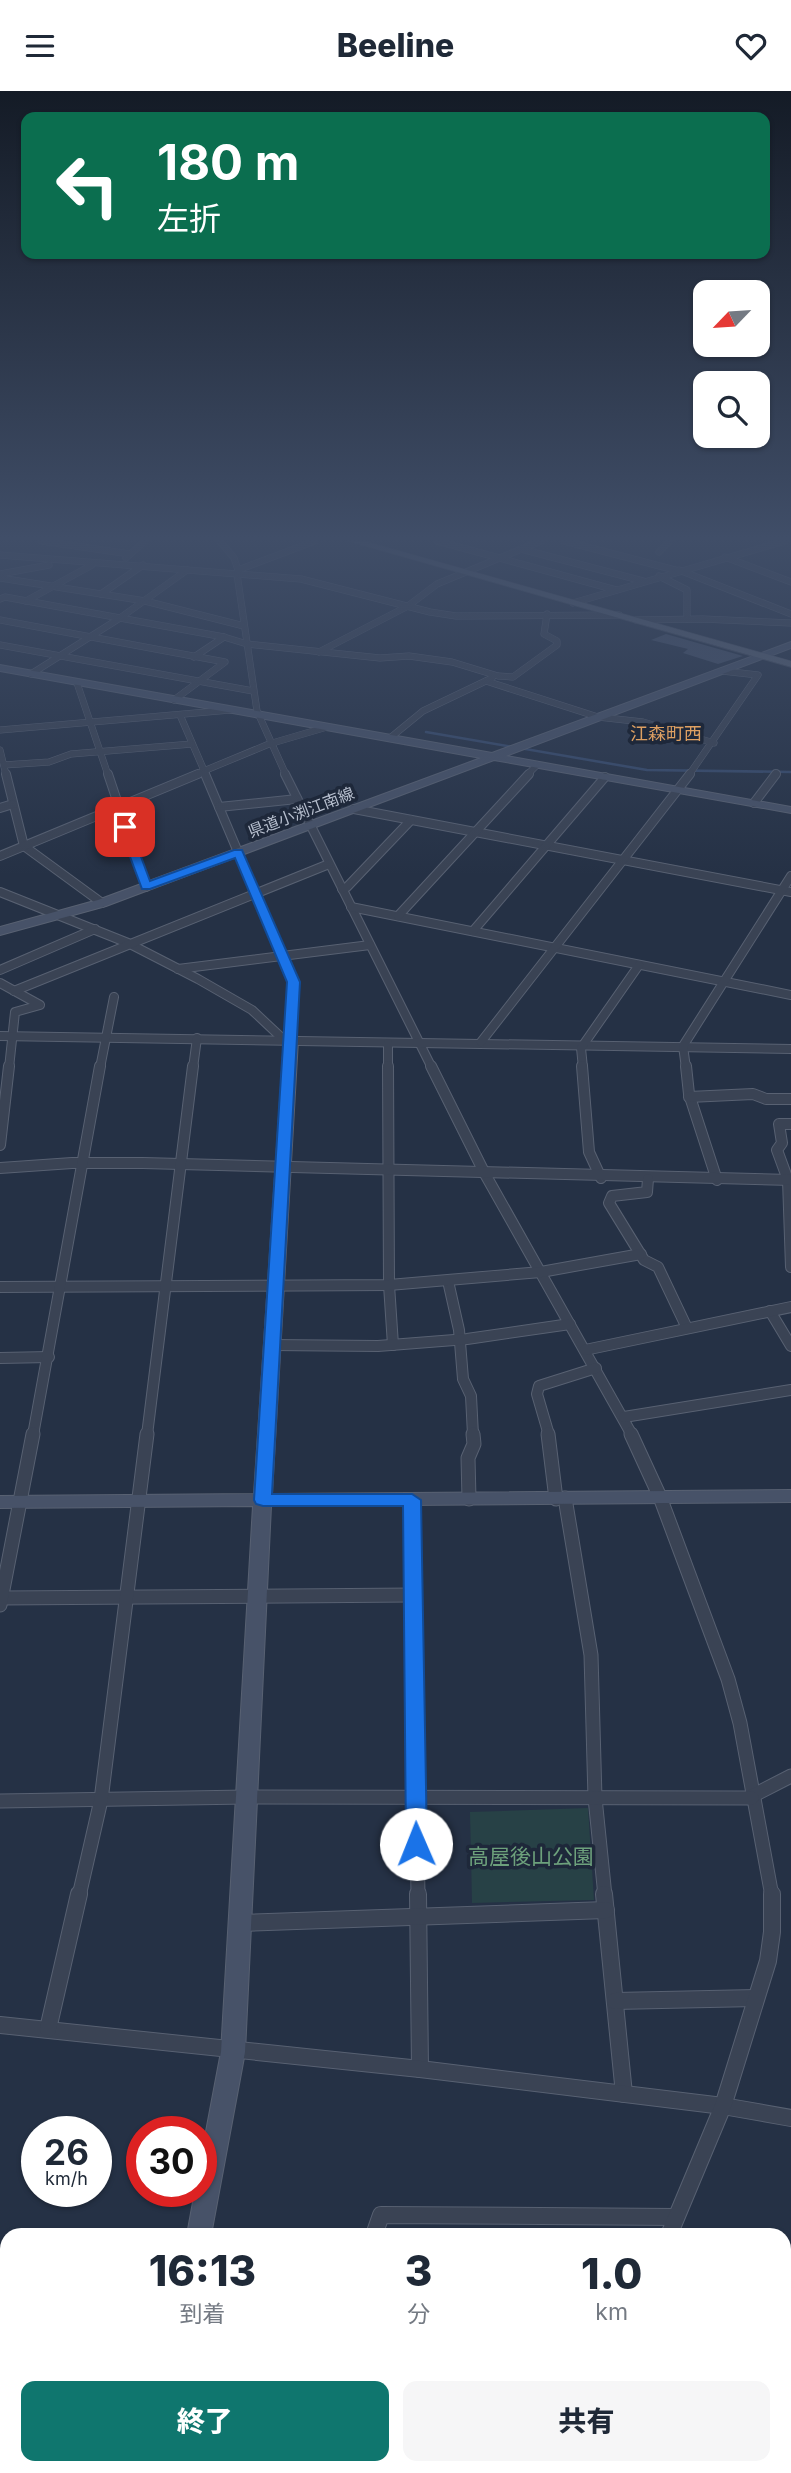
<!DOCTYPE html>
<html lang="ja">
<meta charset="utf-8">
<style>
:root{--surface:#fff;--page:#f6f6f7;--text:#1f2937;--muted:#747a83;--accent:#0f766e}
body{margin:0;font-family:Inter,"Noto Sans JP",sans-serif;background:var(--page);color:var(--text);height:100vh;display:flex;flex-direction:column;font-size:26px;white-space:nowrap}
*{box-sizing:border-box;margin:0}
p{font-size:23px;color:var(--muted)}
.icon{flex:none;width:38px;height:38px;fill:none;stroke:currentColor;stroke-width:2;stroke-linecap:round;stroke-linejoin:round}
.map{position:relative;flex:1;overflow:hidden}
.drawer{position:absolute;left:0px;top:2137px;width:791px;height:247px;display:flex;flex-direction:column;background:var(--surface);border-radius:21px 21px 0 0;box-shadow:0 2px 5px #0004}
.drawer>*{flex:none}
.banner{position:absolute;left:21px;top:21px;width:749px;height:147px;border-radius:14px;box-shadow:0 2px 5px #0004;background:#0b6e4f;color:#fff;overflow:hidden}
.needle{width:46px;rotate:245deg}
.fabs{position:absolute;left:693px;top:189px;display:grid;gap:14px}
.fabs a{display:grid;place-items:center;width:77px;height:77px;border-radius:14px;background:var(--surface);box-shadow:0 2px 5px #0004;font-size:35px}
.speed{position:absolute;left:21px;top:2025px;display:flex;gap:14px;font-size:35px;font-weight:700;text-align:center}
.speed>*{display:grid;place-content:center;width:91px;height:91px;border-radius:50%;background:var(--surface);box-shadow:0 2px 5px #0004;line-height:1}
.speed small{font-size:18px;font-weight:400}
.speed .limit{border:10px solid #d22;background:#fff;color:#111}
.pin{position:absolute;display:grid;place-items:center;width:60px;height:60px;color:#fff;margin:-30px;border-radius:14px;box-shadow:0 4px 10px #0006}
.me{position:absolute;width:77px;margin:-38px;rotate:359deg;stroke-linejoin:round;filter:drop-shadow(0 0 5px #0008)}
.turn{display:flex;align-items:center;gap:24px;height:147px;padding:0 21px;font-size:32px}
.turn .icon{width:91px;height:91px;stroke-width:2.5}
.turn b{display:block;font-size:49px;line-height:60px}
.eta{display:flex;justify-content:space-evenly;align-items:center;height:119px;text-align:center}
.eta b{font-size:42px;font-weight:800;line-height:49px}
.action{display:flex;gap:14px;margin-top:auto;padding:14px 21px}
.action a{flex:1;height:80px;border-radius:14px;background:var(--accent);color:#fff;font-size:28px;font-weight:800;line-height:80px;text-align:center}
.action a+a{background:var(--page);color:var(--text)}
header{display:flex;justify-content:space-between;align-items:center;height:91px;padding:0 21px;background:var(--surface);font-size:32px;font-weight:800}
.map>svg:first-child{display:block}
.green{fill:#274146}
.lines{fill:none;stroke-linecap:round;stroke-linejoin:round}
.stream{stroke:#374b6d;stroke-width:2.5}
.building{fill:#445067}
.street-far4-casing{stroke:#586172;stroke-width:7}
.street-far3-casing{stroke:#586172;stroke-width:10}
.street-far2-casing{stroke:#586172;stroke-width:12}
.street-far1-casing{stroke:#586172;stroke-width:15}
.street-casing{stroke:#586172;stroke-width:18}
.secondary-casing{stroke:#586172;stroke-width:2}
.primary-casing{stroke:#434c5e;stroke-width:1}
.street-far4{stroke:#3a4354;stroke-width:6}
.street-far3{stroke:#3a4354;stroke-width:8}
.street-far2{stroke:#3a4354;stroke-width:10}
.street-far1{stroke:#3a4354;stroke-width:13}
.street{stroke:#3a4354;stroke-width:16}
.secondary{fill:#475268;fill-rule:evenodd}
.primary{fill:#586274;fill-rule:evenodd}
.route{fill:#1a73e8;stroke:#114b97;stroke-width:2}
.labels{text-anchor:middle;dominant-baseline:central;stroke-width:7;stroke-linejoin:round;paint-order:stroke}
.far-street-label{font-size:16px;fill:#b7bfce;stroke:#1e283a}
.far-quarter-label{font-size:18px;fill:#dea062;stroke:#1e283a}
.near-park-label{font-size:21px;fill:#6da17c;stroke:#1e283a}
</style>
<header><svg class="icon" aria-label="menu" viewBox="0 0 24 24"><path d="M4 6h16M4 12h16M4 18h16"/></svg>Beeline<svg class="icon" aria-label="heart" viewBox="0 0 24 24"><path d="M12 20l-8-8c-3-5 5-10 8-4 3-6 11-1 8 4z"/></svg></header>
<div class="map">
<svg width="791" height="2382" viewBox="0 0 791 2382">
<rect width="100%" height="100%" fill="#253145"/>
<path class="green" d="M 588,1717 L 594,1809 L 472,1812 L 470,1721 Z"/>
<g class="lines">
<path class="stream" d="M 426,641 L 647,679 L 791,681"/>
</g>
<path class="building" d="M 666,543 L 743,565 L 718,573 L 683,562 L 688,558 L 651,549 Z"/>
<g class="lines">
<g class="street-far4-casing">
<g id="street-far4">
<path d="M 41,450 L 130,463"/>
<path d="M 220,450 L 234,467 L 238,479"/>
<path d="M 437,450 L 616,499"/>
<path d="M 564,450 L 675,479"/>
<path d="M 521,458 L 643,490"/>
<path d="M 659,461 L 669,450"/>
<path d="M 0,464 L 301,488 L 430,521 L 456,525 L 619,524"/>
<path d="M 725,466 L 791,491"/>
<path d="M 126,467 L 145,450"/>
<path d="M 679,479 L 791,523"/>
<path d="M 0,483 L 49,474"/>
<path d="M 237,483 L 257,620 L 286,684"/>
<path d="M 237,483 L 238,479 L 315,450"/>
<path d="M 659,485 L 687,499 L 687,528"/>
<path d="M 0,487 L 145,510 L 244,535"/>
<path d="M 101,503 L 143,474"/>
<path d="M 0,508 L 5,506 L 224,546 L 247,553 L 380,567 L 409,565 L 452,571 L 498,585 L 513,586 L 557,554 L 557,550 L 544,543 L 547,523"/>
<path d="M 26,510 L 92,474"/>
<path d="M 573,512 L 785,450"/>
<path d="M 0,529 L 225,571 L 174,609"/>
<path d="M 636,529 L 703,528 L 791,532"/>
<path d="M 0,554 L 253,600"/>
<path d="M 319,561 L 408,515 L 437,493 L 541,450"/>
<path d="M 194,566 L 224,546"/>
<path d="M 31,583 L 120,527 L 187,479"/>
<path d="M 486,590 L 598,626 L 643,631 L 714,652"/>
<path d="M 77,592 L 108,684"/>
<path d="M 180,624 L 206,684"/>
<path d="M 0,639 L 230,619"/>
<path d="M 390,647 L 423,620 L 492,587"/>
<path d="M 0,659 L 6,684"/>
<path d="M 4,674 L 49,671 L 71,663 L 192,653"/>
<path d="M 194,684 L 269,653 L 327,636"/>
<path d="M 527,684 L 537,674"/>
<path d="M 689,684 L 758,584 L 722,580"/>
</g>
</g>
<g class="street-far3-casing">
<g id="street-far3">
<path d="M 6,683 L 24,755 L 102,812"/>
<path d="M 108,683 L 146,796"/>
<path d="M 205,683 L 293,891 L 291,949"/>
<path d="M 285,683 L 432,977"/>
<path d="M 754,712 L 776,683"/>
<path d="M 219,716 L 297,708"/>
<path d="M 0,717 L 13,713"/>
<path d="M 354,718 L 791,801"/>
<path d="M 0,765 L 198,683"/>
<path d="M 342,798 L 347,796 L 411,729"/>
<path d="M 0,801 L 128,852 L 198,888 L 252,919 L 284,949"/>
<path d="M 351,816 L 791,904"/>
<path d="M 398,825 L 529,683"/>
<path d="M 473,840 L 605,686"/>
<path d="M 178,878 L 370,854"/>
<path d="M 0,879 L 95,838"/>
<path d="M 0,892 L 40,914 L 15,921 L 9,977"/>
<path d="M 14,900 L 329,773"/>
<path d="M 0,945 L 791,958"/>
<path d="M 481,951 L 690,683"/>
<path d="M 388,952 L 388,977"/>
<path d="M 100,977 L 114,906"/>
<path d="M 193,977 L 197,947"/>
<path d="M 583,977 L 581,957 L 639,874"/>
<path d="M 686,977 L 683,955 L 791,785"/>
</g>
</g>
<g class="street-far2-casing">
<g id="street-far2">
<path d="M 388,975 L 389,1194 L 393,1254"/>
<path d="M 431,975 L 485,1083 L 632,1344"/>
<path d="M 582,975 L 589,1061 L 601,1087"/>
<path d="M 686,975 L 689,1003 L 717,1089"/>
<path d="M 689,1006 L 753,1003 L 766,1008 L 791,1008"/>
<path d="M 791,1033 L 779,1033 L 782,1052 L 777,1059 L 788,1089 L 791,1176"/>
<path d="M 0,1054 L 9,975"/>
<path d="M 0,1077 L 72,1072 L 143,1072 L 791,1089"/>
<path d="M 648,1088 L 647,1101 L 612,1105 L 609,1112 L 644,1169 L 658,1176 L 687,1237"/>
<path d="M 448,1190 L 459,1239 L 463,1288 L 471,1305 L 473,1344"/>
<path d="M 0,1196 L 389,1194 L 541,1181 L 641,1163"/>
<path d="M 770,1220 L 791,1255"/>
<path d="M 271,1254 L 378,1255 L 467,1248 L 570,1233"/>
<path d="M 585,1259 L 791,1216"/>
<path d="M 0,1267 L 49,1266"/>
<path d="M 624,1326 L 791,1299"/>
<path d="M 33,1344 L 100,975"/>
<path d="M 147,1344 L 193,975"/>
<path d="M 549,1344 L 537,1303 L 539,1295 L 596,1277"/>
</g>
</g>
<g class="street-far1-casing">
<g id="street-far1">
<path d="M 548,1343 L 556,1408"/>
<path d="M 631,1343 L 660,1406 L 728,1588 L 740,1632 L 772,1805"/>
<path d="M 565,1407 L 591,1564 L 595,1707 L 605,1805"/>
<path d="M 469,1408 L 468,1367 L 474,1353 L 473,1343"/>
<path d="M 412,1409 L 418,1805"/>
<path d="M 0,1507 L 413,1504"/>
<path d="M 0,1514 L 33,1343"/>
<path d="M 752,1705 L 791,1685"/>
<path d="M 0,1710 L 247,1706 L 752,1707"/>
<path d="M 79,1805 L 101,1709 L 147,1343"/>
</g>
</g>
<g class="street-casing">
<g id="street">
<path d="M 418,1803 L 420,1978"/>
<path d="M 604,1803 L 624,2003"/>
<path d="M 240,1832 L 606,1819"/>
<path d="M 615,1910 L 756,1907"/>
<path d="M 0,1934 L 420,1978 L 723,2015 L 791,2027"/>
<path d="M 48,1938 L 79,1803"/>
<path d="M 374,2144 L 381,2124 L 676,2126"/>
<path d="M 669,2144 L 723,2015 L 768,1870 L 772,1841 L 772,1803"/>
<path d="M 0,2169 L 7,2171"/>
<path d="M 784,2180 L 791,2181"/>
<path d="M 0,2231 L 7,2217"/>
<path d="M 740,2376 L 742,2382"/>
<path d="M 44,2382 L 47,2376"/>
<path d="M 112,2382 L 114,2376"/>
<path d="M 282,2382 L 284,2376"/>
<path d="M 565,2382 L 568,2376"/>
<path d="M 664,2382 L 665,2376"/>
</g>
</g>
<g class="secondary-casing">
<g id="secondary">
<path d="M 791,551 L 791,557 L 506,665 L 791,716 L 791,722 L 494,669 L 106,815 L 0,844 L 0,836 L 98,809 L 481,667 L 0,580 L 0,574 L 492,662 Z"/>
<path d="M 291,945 L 298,949 L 272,1403 L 791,1399 L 791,1411 L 271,1415 L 245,1961 L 211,2144 L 187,2144 L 195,2100 L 201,2100 L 201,2067 L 221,1961 L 253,1415 L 0,1417 L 0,1405 L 254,1403 L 284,949 Z"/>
<path d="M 791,2302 L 791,2328 L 784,2331 L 784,2305 Z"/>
</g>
</g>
<g class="primary-casing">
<path id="primary" d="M 348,450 L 364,450 L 791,570 L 791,576 Z"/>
</g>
<use href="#street-far4" class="street-far4"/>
<use href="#street-far3" class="street-far3"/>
<use href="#street-far2" class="street-far2"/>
<use href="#street-far1" class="street-far1"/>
<use href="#street" class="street"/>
<use href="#secondary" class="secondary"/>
<use href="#primary" class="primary"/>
</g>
<linearGradient id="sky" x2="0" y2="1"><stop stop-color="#141b26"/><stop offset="0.57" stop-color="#404e68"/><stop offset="1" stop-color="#404e68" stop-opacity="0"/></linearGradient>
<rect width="791" height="784" fill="url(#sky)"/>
<path class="route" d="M 125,733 L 130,736 L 150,790 L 234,759 L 242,759 L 300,891 L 272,1403 L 412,1403 L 421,1409 L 427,1753 L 424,1759 L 416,1762 L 409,1759 L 406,1753 L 403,1415 L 263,1415 L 256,1413 L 254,1409 L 287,891 L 235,767 L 150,798 L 142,798 L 119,736 Z"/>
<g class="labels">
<g class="far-street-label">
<text transform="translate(301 721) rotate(-21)">県道小渕江南線</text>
</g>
<g class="far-quarter-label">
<text x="666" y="642">江森町西</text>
</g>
<g class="near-park-label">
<text x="531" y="1765">高屋後山公園</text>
</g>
</g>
</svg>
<div class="fabs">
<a><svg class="needle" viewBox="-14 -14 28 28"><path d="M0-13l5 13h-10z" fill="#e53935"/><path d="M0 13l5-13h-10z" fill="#747a83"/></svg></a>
<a><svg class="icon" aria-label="search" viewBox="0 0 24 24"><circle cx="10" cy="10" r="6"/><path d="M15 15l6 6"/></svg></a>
</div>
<div class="speed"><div>26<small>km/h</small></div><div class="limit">30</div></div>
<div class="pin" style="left:125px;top:736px;background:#d93025"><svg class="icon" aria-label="arrive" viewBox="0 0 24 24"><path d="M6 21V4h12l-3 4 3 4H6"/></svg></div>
<svg class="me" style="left:416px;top:1753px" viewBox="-20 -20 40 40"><circle r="19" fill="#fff"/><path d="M0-13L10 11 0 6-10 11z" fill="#1a73e8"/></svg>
<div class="banner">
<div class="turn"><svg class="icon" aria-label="left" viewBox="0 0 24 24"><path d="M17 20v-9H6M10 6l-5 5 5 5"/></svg><div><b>180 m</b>左折</div></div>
</div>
<section class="drawer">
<div class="eta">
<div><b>16:13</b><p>到着</p></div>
<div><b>3</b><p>分</p></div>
<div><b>1.0</b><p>km</p></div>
</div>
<div class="action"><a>終了</a><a>共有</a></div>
</section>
</div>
